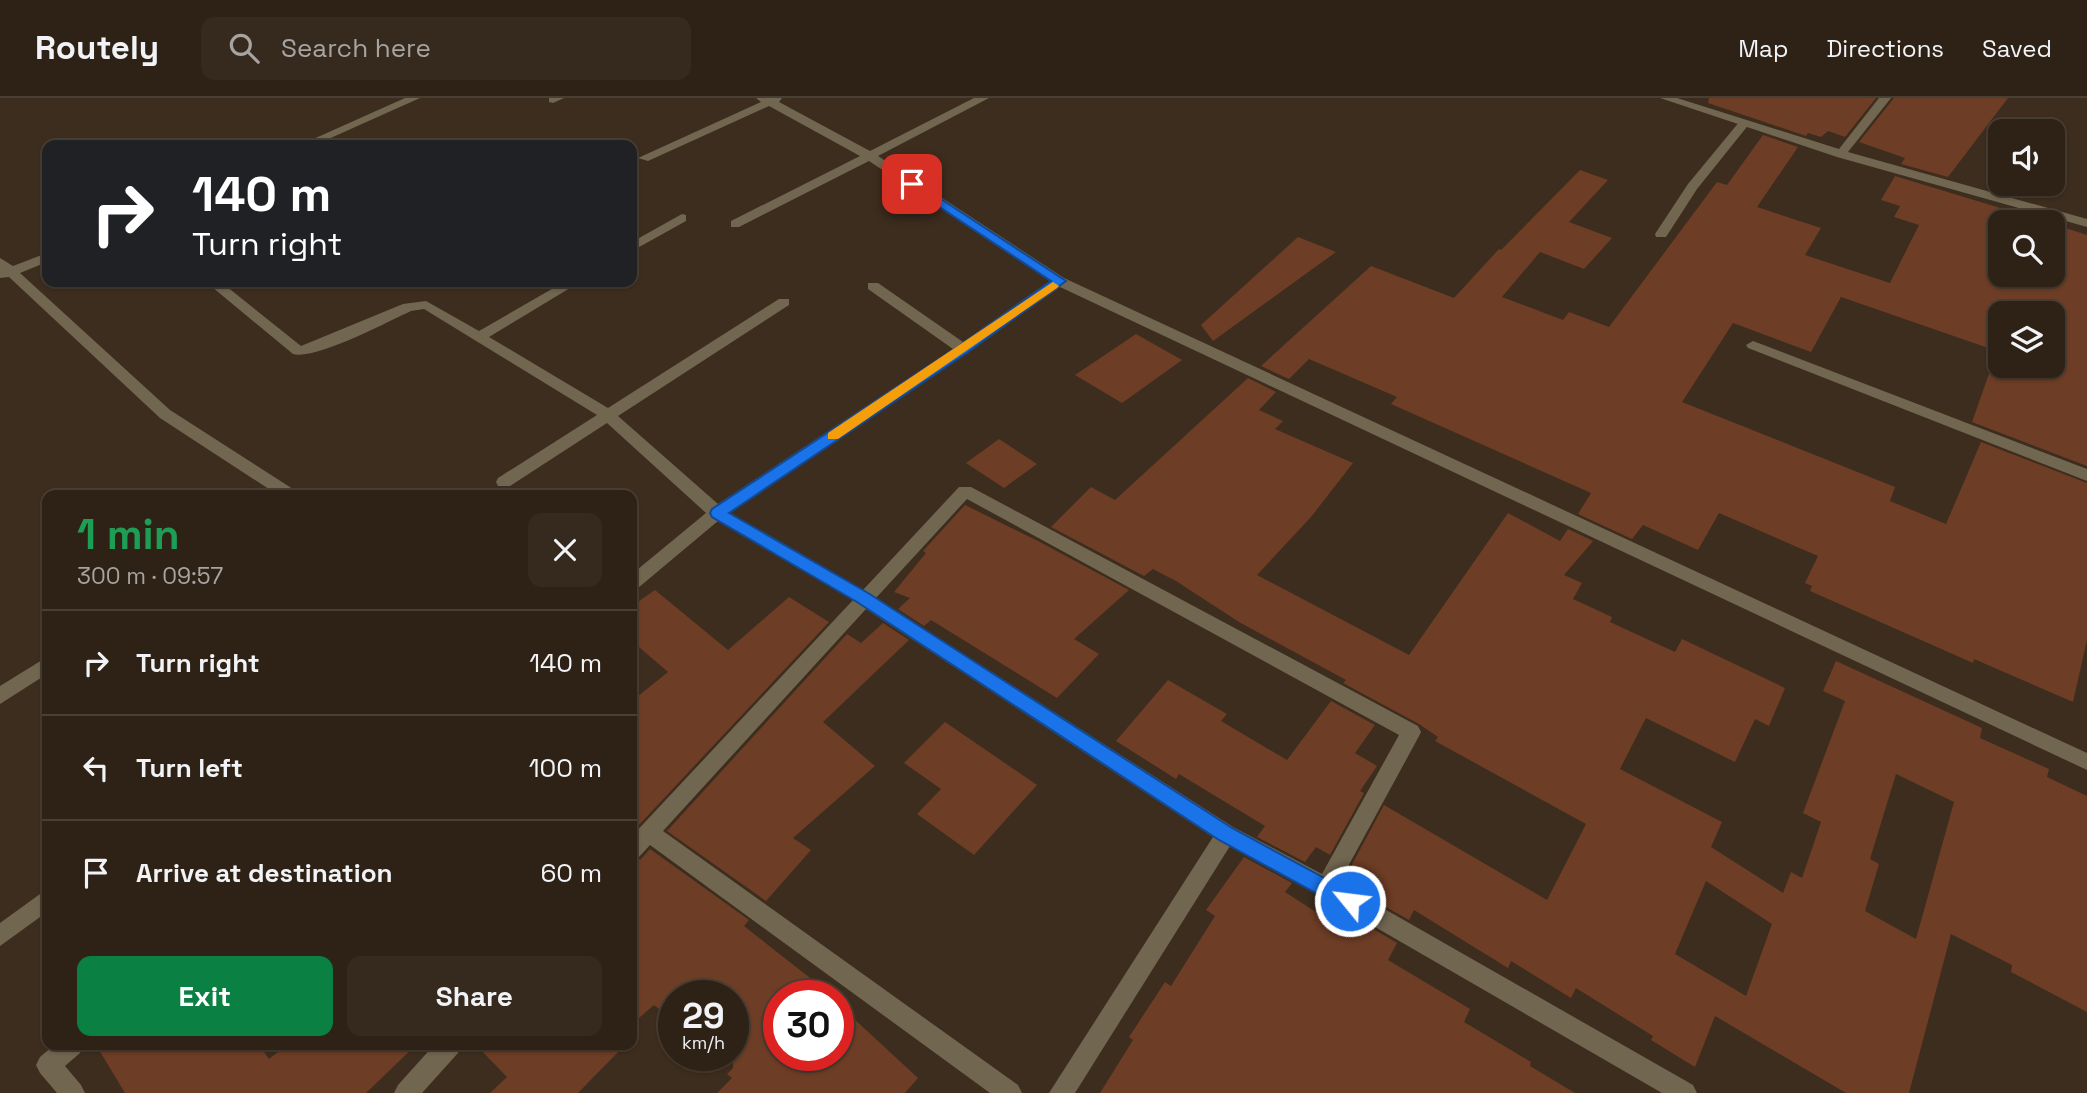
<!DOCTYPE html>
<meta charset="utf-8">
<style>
:root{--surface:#2e2216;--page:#362a1f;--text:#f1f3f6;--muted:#a7a4a1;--line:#493f35;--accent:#0b8043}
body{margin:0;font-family:"Space Grotesk",sans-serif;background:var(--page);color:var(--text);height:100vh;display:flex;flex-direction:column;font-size:26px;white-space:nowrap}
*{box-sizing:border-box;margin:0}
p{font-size:23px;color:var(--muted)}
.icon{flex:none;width:38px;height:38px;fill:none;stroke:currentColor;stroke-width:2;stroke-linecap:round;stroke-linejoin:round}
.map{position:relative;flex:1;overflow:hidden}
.details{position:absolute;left:42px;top:392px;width:595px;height:560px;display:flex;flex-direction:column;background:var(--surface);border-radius:14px;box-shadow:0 2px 5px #0004,0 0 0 2px var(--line)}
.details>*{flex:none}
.banner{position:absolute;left:42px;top:42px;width:595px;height:147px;border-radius:14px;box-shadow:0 2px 5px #0004,0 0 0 2px var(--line);background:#202124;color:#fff;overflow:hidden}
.buttons{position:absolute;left:1988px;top:21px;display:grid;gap:14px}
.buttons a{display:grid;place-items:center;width:77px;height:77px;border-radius:14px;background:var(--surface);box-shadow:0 2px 5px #0004,0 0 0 2px var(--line);font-size:35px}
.speed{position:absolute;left:658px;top:882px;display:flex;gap:14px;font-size:35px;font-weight:700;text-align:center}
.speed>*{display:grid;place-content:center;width:91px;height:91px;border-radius:50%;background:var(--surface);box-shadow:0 2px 5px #0004,0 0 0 2px var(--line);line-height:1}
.speed small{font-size:18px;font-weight:400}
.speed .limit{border:10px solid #d22;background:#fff;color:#111}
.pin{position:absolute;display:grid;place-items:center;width:60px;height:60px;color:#fff;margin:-30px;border-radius:14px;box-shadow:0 4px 10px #0006}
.me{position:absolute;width:77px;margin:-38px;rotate:299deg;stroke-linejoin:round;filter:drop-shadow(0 0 5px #0008)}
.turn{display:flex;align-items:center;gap:24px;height:147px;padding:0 35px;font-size:32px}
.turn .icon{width:91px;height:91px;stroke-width:2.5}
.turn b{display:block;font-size:49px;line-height:60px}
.round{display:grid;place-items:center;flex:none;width:74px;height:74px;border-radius:14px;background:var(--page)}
.summary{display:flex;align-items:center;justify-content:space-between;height:119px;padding:0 35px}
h1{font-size:42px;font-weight:700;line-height:52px;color:#1e9e55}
.cta{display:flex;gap:14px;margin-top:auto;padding:14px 35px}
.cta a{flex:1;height:80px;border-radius:14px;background:var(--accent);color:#fff;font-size:28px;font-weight:700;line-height:80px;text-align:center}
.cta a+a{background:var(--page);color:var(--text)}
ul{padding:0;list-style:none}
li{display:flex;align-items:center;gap:21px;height:105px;padding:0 35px;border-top:2px solid var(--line)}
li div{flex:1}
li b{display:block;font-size:26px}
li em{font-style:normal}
header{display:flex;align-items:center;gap:42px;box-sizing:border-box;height:98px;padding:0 35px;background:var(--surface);border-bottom:2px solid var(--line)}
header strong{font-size:33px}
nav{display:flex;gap:38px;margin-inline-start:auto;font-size:24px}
.search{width:490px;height:63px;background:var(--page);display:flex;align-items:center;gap:18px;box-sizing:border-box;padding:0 24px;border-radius:14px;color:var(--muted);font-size:26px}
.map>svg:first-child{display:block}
.building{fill:#6e3d25;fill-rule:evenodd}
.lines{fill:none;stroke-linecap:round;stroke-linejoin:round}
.service{fill:#716650;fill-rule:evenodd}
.minor{fill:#716650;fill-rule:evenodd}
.route{fill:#1a73e8;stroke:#114b97;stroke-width:2}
.slow{fill:#f59e0b}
</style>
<header>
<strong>Routely</strong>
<div class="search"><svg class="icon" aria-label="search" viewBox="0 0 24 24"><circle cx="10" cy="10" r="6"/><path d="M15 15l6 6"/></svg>Search here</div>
<nav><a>Map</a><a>Directions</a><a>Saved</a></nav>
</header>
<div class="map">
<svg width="2087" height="995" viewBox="0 0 2087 995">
<rect width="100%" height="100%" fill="#3d2d1e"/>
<g class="building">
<path d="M 1709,0 L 1876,0 L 1845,39 L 1828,33 L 1821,39 L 1808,35 L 1806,38 L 1708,5 Z"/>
<path d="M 1894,0 L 2008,0 L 1948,79 L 1901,66 L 1905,60 L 1859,44 Z"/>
<path d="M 1763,37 L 1798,49 L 1757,109 L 1821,130 L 1805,157 L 1890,185 L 1919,127 L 1894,119 L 1900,108 L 1881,102 L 1895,78 L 2046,124 L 2000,124 L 2000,177 L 2053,177 L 2053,126 L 2087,137 L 2087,368 L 1972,324 L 1997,253 L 1841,199 L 1811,254 L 1733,225 L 1682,304 L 1895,389 L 1890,403 L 1946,426 L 1981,344 L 2087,385 L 2087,542 L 2073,604 L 1974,561 L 1973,565 L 1810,493 L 1812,488 L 1805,485 L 1818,458 L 1719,415 L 1698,452 L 1643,427 L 1632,441 L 1578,416 L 1591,395 L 1391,306 L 1397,299 L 1309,261 L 1289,281 L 1261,268 L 1371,168 L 1454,200 L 1499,151 L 1501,152 L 1580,72 L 1608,82 L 1569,124 L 1612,140 L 1584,171 L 1540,154 L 1502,199 L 1563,222 L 1569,214 L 1609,229 L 1717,84 L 1727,87 ZM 2000,215 L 2053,215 L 2053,268 L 2000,268 Z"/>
<path d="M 1298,139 L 1336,154 L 1213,243 L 1201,227 Z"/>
<path d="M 1136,236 L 1182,262 L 1122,305 L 1075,277 Z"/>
<path d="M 1248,280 L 1276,294 L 1259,312 L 1283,323 L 1275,331 L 1353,365 L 1311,419 L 1257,477 L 1409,557 L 1508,415 L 1560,443 L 1568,431 L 1593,443 L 1564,477 L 1582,485 L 1573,501 L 1612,519 L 1610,524 L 1675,554 L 1682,541 L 1785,590 L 1769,628 L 1755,621 L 1735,664 L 1646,620 L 1620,671 L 1722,724 L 1711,749 L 1783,795 L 1791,774 L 1802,780 L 1821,724 L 1803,715 L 1845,603 L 1823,593 L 1836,563 L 1982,630 L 1980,640 L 2049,671 L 2047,679 L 2087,698 L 2087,914 L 2011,874 L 2012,867 L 1951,836 L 1909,995 L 1846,995 L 1715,918 L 1695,969 L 1651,942 L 1653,938 L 1576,890 L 1571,900 L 1511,863 L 1508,870 L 1414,812 L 1409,822 L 1356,792 L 1364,778 L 1350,770 L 1384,707 L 1547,802 L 1586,726 L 1435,643 L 1438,639 L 1419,626 L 1343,585 L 1346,582 L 1239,524 L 1176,483 L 1153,471 L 1144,478 L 1051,429 L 1091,389 L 1115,402 ZM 1896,676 L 1954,704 L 1916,841 L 1865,813 L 1879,766 L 1870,761 ZM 1706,783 L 1772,826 L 1746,898 L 1675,856 Z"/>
<path d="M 999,341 L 1037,366 L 1004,390 L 966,365 Z"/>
<path d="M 965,407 L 1038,443 L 1129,492 L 1074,541 L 1099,556 L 1057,600 L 931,522 L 924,528 L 898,511 L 910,500 L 894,494 L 926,455 L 923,453 Z"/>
<path d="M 655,492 L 728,552 L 789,499 L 829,524 L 638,728 L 632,722 L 632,603 L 668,574 L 632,543 L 632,508 Z"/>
<path d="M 883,525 L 909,542 L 823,624 L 875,668 L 793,740 L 811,752 L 766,803 L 667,733 L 847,536 L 861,545 Z"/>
<path d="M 1168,582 L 1227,616 L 1221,623 L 1287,662 L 1331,603 L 1375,627 L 1355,655 L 1377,668 L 1360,693 L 1364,695 L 1330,757 L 1316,749 L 1305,764 L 1257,739 L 1265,728 L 1179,676 L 1176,681 L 1116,643 Z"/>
<path d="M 945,624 L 1037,687 L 974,757 L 917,716 L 941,691 L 904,665 Z"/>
<path d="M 650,751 L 749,822 L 744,828 L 833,898 L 779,898 L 779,957 L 838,957 L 838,906 L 918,980 L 905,995 L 717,995 L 732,980 L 727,976 L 733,970 L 733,898 L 674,898 L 674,923 L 654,907 L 632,926 L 632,763 L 641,761 Z"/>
<path d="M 1244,759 L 1292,785 L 1285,794 L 1336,827 L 1344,814 L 1397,845 L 1388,862 L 1470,911 L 1464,924 L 1531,964 L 1530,968 L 1575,995 L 1100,995 L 1133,942 L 1129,939 L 1165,884 L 1171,888 L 1215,818 L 1206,812 Z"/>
<path d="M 96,947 L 259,947 L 269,961 L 287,947 L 416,947 L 366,995 L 125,995 Z"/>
<path d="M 476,947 L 625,947 L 578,995 L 490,995 L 507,979 Z"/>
</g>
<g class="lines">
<path class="service" d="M 1740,23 L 1750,25 L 1697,91 L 1666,139 L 1656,139 L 1655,136 L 1688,86 Z"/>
<g class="minor">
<path d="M 405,0 L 420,0 L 315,47 L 300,47 Z"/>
<path d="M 549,0 L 564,0 L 553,5 L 549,4 Z"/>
<path d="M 756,0 L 782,0 L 779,4 L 870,53 L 974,0 L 989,0 L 878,58 L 1064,180 L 2087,655 L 2087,672 L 1060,189 L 968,254 L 730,415 L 863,492 L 959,389 L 971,389 L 1418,628 L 1421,634 L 1418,640 L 1339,785 L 1693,987 L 1697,995 L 1662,995 L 1318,796 L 1230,748 L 1075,995 L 1049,995 L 1213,739 L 866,511 L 663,733 L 1018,987 L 1022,995 L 990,995 L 650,747 L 639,759 L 632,761 L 632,738 L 853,502 L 718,423 L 638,490 L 632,492 L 632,476 L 706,415 L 607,325 L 510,388 L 498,388 L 496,384 L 498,380 L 597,317 L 424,211 L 411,213 C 387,224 316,262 293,256 L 206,184 L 221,184 L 301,248 L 403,206 L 426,203 L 479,233 L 564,184 L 580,184 L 489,239 L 608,310 L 779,201 L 789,201 L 789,207 L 618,318 L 718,406 L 953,251 L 868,191 L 868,185 L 878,185 L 963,244 L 1050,183 L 869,63 L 739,129 L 731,129 L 731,123 L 860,58 L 769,8 L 648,63 L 638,60 L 761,4 ZM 967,401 L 1399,637 L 1322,776 L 1233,729 L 876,500 Z"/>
<path d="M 1660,0 L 1677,0 L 1839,51 L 1879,0 L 1891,0 L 1848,54 L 2087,121 L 2087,129 L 1837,59 Z"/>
<path d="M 682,116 L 686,117 L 686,123 L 632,153 L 632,144 Z"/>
<path d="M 47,155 L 47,164 L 20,175 L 170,312 L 296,393 L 298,397 L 278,397 L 160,320 L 9,179 L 0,180 L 0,160 L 13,168 Z"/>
<path d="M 1753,243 L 2087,371 L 2087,383 L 1748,250 L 1746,247 Z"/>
<path d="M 47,559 L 47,576 L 0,606 L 0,588 Z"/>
<path d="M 47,791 L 47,814 L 0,848 L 0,825 Z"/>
<path d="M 54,947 L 84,947 L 80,955 L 65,968 L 81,987 L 85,995 L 57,995 L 40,975 L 36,967 L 40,959 Z"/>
<path d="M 434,947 L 462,947 L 458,955 L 422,995 L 394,995 L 398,987 Z"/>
</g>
</g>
<path class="route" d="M 912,82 L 1066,183 L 968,254 L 729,415 L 868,495 L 1232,730 L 1356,797 L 1359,803 L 1356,810 L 1350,812 L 1343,810 L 1219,742 L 857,504 L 712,419 L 710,415 L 712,411 L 959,248 L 1051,183 L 908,88 L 906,86 Z"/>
<path class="slow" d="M 1053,184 L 1059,188 L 1057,190 L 838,341 L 828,341 L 828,335 Z"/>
</svg>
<div class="buttons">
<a><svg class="icon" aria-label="sound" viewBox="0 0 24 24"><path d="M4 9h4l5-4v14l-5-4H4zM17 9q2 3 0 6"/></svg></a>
<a><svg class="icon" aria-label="search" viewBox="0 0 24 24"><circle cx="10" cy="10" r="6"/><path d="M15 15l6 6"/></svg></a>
<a><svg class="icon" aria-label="layers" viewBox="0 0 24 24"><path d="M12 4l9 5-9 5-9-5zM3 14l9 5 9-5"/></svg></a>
</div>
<div class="speed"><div>29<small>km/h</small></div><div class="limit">30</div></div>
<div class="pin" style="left:912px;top:86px;background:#d93025"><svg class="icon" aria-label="arrive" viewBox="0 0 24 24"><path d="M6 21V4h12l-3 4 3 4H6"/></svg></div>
<svg class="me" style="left:1350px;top:803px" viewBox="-20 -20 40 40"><circle r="17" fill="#1a73e8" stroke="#fff" stroke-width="3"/><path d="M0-11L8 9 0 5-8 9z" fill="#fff"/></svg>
<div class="banner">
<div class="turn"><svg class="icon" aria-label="right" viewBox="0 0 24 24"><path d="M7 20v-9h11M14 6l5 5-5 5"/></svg><div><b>140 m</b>Turn right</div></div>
</div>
<section class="details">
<div class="summary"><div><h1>1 min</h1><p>300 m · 09:57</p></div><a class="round"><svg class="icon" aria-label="close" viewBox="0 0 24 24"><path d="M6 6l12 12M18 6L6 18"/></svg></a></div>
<ul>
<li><svg class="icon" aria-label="right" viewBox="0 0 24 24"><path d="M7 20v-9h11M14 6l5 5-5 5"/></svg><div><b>Turn right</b></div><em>140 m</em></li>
<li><svg class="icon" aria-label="left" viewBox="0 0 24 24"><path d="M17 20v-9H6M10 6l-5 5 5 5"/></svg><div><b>Turn left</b></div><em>100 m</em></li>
<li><svg class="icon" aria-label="arrive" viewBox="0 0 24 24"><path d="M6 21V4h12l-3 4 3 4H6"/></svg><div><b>Arrive at destination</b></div><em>60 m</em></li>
</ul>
<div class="cta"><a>Exit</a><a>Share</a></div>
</section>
</div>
